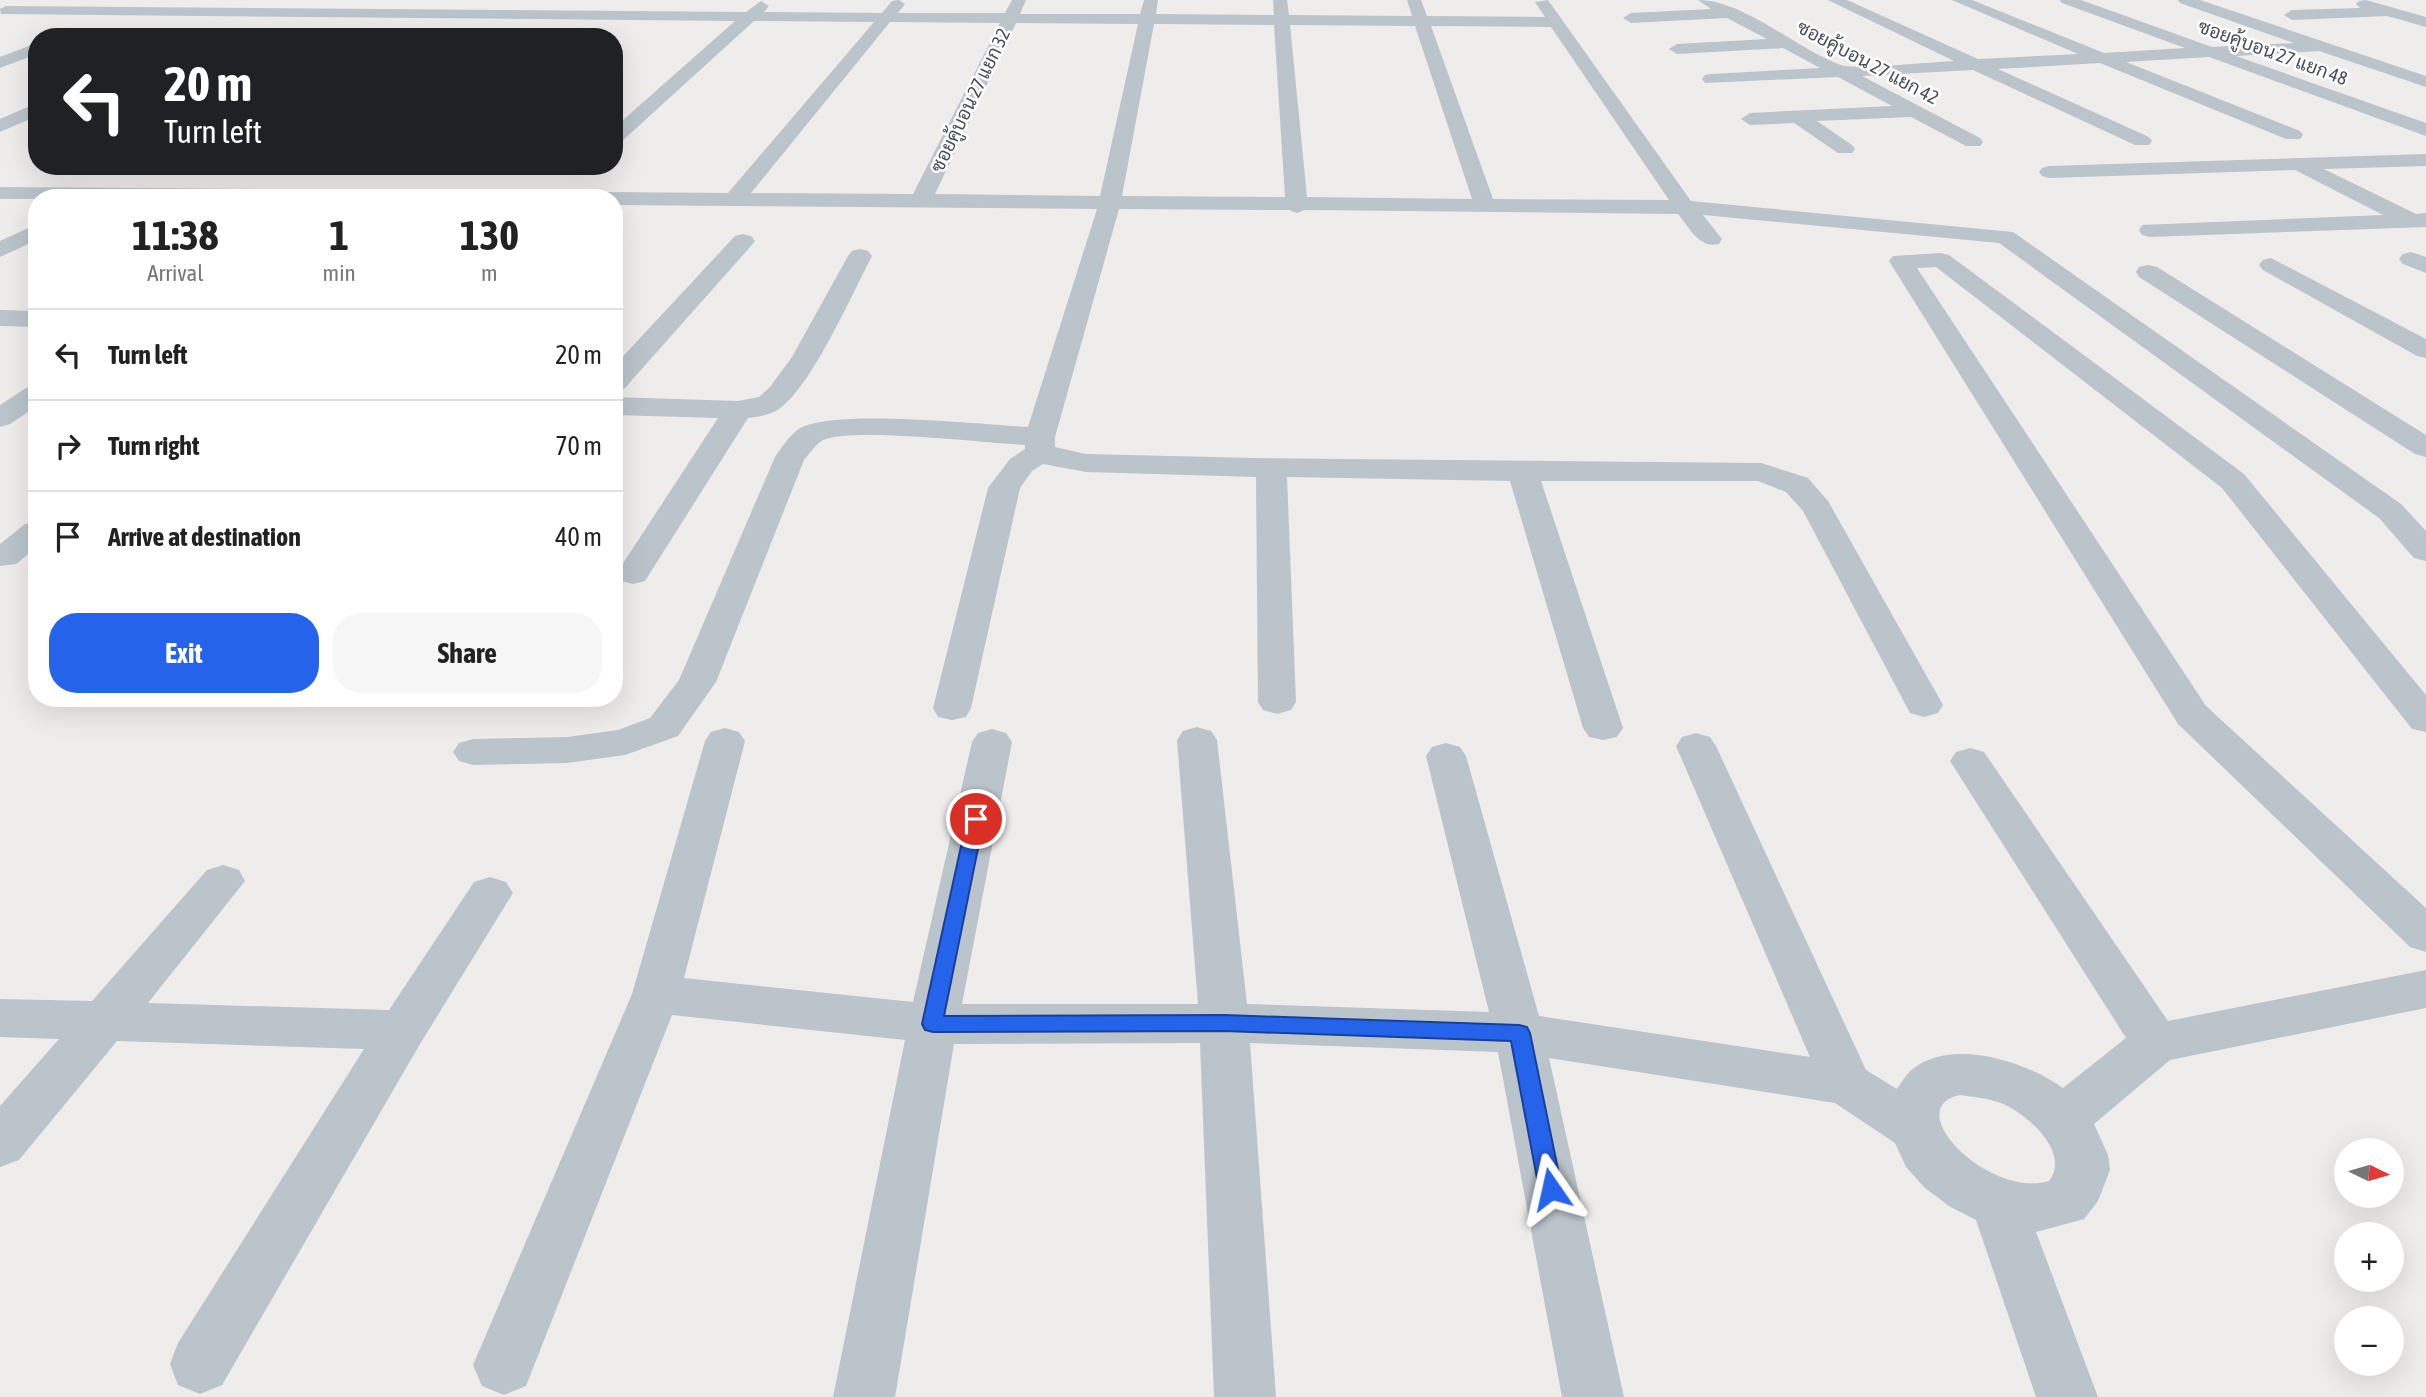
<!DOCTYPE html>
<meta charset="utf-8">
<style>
:root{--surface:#fff;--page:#f6f6f6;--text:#222;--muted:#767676;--line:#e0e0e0;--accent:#2563eb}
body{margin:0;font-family:"Asap Condensed",Sarabun,sans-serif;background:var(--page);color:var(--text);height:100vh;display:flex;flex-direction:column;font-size:26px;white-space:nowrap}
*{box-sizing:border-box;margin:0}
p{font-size:23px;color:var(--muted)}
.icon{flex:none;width:38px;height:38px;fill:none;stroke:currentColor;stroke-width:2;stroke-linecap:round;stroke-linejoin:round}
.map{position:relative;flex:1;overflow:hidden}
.details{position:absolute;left:28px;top:189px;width:595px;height:518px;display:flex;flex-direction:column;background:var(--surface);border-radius:28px;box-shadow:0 7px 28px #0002}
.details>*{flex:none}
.hud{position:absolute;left:28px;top:28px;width:595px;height:147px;border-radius:28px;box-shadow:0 7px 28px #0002;background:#202124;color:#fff;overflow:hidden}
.needle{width:46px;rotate:95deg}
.controls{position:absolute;left:2334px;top:1138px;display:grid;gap:14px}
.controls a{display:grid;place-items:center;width:70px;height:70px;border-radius:50%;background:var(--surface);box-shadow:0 7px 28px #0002;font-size:35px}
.pin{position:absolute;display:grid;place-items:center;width:60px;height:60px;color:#fff;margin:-30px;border:4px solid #fff;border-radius:50%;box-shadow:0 2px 7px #0007}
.me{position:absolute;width:77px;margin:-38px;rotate:349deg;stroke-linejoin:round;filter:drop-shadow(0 0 5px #0008)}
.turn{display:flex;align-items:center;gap:24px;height:147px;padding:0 21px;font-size:32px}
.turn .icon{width:91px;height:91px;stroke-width:2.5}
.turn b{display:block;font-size:49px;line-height:60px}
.eta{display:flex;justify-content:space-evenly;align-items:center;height:119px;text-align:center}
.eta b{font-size:42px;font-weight:700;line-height:49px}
.primary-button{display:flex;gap:14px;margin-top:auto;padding:14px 21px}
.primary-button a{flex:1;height:80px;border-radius:28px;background:var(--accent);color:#fff;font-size:28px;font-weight:700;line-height:80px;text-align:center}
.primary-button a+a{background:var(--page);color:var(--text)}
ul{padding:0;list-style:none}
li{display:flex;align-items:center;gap:21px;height:91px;padding:0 21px;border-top:2px solid var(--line)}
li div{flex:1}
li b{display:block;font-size:26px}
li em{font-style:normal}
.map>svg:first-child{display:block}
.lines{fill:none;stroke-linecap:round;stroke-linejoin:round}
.minor{fill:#bbc4cb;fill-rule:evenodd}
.route{fill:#2563eb;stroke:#184099;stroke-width:2}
.labels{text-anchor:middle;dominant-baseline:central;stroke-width:5;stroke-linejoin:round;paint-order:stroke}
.far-street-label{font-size:19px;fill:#464f58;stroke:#fff}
</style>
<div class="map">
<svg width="2426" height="1397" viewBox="0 0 2426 1397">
<rect width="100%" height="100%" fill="#efecec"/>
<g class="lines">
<g class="minor">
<path d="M 899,0 L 905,4 L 898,13 L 1005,13 L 1012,0 L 1026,0 L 1020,14 L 1140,14 L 1144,0 L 1158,0 L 1156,14 L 1274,15 L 1273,0 L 1287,0 L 1289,15 L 1412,16 L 1407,0 L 1421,0 L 1427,16 L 1545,17 L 1535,2 L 1548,0 L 1691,201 L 2013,232 L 2401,504 L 2426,531 L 2426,561 L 2414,558 L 2379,518 L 1999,243 L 1703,215 L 1722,239 L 1719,244 C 1699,249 1689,227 1678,214 L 1305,210 L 1297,213 L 1289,210 L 1119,209 L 1055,437 L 1055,447 L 1086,454 L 1255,458 L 1761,463 L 1808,478 L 1828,501 L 1943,705 L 1938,713 L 1924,717 L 1910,713 L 1803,511 L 1786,492 L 1758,481 L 1541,481 L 1623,728 L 1617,737 L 1603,740 L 1589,737 L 1583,728 L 1510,481 L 1287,477 L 1296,702 L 1291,710 L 1277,714 L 1263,710 L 1258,702 L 1256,477 L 1086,472 L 1043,464 L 1032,471 L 1020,488 L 971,708 L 966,717 L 952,720 L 938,717 L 933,708 L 988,488 L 1010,459 L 1025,449 L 1025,445 C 987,443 852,427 823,440 C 816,444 810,453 804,460 L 716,682 L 678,736 L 625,755 L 567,763 L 473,765 L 459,761 L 453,752 L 459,743 L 473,739 L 567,737 L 618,730 L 650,718 L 679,680 L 775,457 C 781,448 790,435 799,429 C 833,408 983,425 1028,427 L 1097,209 L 614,205 L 614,198 L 0,199 L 0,187 L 728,193 L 874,22 L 754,21 L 621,142 L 614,144 L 614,128 L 735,21 L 1,14 L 0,9 L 6,6 L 746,12 L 761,1 L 769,6 L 764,12 L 882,13 L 892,1 ZM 890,22 L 1000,23 L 913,194 L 751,193 ZM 1016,23 L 1138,24 L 1100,196 L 935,194 ZM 1154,24 L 1274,25 L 1285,197 L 1122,196 ZM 1290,25 L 1415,26 L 1472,199 L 1307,197 ZM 1431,26 L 1551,27 L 1669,200 L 1493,199 Z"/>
<path d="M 1698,0 C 1744,0 1796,49 1841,65 C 1855,70 1933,62 1954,61 L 1828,0 L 1847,0 L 1978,59 L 2078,54 L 1952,0 L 1972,0 L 2104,53 L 2185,48 L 2062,3 L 2060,0 L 2081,0 L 2212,47 L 2294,43 L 2180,3 L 2178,0 L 2200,0 L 2426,76 L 2426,87 L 2319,51 L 2236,56 L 2426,123 L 2426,136 L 2209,57 L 2126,62 L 2300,131 L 2303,135 L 2300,139 L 2286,139 L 2100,63 L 1998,69 L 2149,137 L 2152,141 L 2149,145 L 2135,145 L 1973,70 L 1862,76 L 1980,138 L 1983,142 L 1980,146 L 1966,146 L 1911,117 L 1817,121 L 1852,145 L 1855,149 L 1852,153 L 1838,153 L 1794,123 L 1750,125 L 1741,119 L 1750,113 L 1892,106 L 1838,77 L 1705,83 L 1702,79 L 1705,75 L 1711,74 L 1820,68 L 1783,48 L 1677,54 L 1669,49 L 1677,44 L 1767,39 L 1727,18 L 1631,23 L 1623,18 L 1631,13 L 1711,9 Z"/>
<path d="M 2366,0 L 2426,17 L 2426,27 L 2387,16 L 2292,20 L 2284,15 L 2292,10 L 2360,8 L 2356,4 L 2359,1 Z"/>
<path d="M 37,43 L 37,54 L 0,68 L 0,57 Z"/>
<path d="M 37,103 L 37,116 L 0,132 L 0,119 Z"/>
<path d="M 2426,154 L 2426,166 L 2324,169 L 2416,214 L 2426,213 L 2426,227 L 2150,237 L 2142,235 L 2139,230 L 2142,225 L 2383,215 L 2295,170 L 2049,178 L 2042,176 L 2039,172 L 2042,168 L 2049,166 Z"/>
<path d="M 37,224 L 37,240 L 0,257 L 0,241 Z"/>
<path d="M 743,234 L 751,236 L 755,241 L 751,246 L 624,389 L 614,391 L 614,366 L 735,236 Z"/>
<path d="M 860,249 L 868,251 L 872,256 C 852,294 812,386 779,409 C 770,415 757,417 748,418 L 645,581 L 633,584 L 621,581 L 616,574 L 718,418 L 614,415 L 614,397 L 738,401 L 759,397 L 770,387 L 792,357 L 848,256 L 852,251 Z"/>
<path d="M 2411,252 L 2426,257 L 2426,273 L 2403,264 L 2399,259 L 2403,254 Z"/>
<path d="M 1941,253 L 1949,255 L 2244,474 L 2426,695 L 2426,732 L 2412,729 L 2222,488 L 1936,267 L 1917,268 L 2206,706 L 2426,908 L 2426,952 L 2410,947 L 2178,724 L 1889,261 L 1893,256 Z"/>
<path d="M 2271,258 L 2426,339 L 2426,358 L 2417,356 L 2263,270 L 2259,265 L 2263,260 Z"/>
<path d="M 2148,265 L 2157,267 L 2426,435 L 2426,457 L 2415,454 L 2139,277 L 2136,272 L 2139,267 Z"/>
<path d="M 0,310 L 37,311 L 37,327 L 0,326 Z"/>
<path d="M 37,386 L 37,406 L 10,424 L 0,427 L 0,405 L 26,388 Z"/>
<path d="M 37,521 L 37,547 L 16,564 L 0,566 L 0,544 L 25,524 Z"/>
<path d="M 1197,727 L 1211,731 L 1217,740 L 1247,1004 L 1489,1012 L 1426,756 L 1432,747 L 1446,743 L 1460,747 L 1466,756 L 1539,1016 L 1810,1057 L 1676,746 L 1682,737 L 1696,733 L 1710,737 L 1716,746 L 1866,1070 L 1897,1089 C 1902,1082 1907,1073 1914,1068 C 1954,1038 2027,1062 2063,1088 L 2126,1038 L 1950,761 L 1956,752 L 1970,748 L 1984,752 L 2168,1021 L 2426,970 L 2426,1008 L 2170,1060 L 2094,1124 L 2108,1155 L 2110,1170 L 2098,1201 L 2084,1219 L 2036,1232 L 2098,1397 L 2036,1397 L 1976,1220 L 1949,1206 L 1925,1188 L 1906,1167 L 1895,1143 L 1835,1103 L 1549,1058 L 1624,1397 L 1562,1397 L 1498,1052 L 1250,1043 L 1276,1397 L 1214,1397 L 1200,1043 L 954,1044 L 895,1397 L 833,1397 L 905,1040 L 672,1015 L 526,1386 L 504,1395 L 482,1386 L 473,1365 L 632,994 L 705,741 L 711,732 L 725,728 L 739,732 L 745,741 L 684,978 L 913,1002 L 972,742 L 978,733 L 992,729 L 1006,733 L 1012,742 L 962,1004 L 1198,1004 L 1177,740 L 1183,731 ZM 1960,1095 C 1973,1097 1986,1098 1998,1102 C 2024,1111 2072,1151 2049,1181 C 1990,1199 1898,1108 1960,1095 Z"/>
<path d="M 223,865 L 239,870 L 245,881 L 148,1003 L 389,1010 L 474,882 L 490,877 L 506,882 L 513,893 L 420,1044 L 222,1385 L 200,1394 L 178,1385 L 170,1364 L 178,1343 L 364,1049 L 117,1041 L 19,1160 L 0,1167 L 0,1106 L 59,1039 L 0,1037 L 0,999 L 92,1001 L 207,870 Z"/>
</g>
</g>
<path class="route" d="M 976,813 L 984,819 L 944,1016 L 1224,1015 L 1519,1025 L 1527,1027 L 1530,1033 L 1562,1189 L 1559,1196 L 1551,1199 L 1543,1196 L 1539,1189 L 1511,1041 L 1224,1031 L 933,1032 L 925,1030 L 922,1024 L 967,819 Z"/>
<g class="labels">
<g class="far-street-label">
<text transform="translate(2273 52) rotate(20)">ซอยคู้บอน 27 แยก 48</text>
<text transform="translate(1868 62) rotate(28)">ซอยคู้บอน 27 แยก 42</text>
<text transform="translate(970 100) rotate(-64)">ซอยคู้บอน 27 แยก 32</text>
</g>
</g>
</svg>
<div class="controls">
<a><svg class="needle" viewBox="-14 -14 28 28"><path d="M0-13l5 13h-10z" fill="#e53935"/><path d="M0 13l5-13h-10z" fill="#767676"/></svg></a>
<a>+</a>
<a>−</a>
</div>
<div class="pin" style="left:976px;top:819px;background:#d93025"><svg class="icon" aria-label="arrive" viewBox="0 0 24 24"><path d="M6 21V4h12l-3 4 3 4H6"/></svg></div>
<svg class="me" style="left:1551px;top:1189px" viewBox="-20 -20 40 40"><path d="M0-17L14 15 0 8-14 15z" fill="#2563eb" stroke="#fff" stroke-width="4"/></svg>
<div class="hud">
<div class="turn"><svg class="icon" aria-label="left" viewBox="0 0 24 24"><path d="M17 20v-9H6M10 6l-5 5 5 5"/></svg><div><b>20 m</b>Turn left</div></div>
</div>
<section class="details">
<div class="eta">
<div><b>11:38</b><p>Arrival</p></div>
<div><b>1</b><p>min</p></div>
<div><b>130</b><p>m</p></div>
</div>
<ul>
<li><svg class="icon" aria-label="left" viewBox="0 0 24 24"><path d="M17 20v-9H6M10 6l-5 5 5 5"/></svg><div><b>Turn left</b></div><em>20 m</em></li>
<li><svg class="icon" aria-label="right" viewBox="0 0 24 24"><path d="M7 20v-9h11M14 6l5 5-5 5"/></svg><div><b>Turn right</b></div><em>70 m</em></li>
<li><svg class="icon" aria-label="arrive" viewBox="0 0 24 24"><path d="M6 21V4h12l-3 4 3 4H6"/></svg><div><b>Arrive at destination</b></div><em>40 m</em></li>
</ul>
<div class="primary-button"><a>Exit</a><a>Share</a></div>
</section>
</div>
